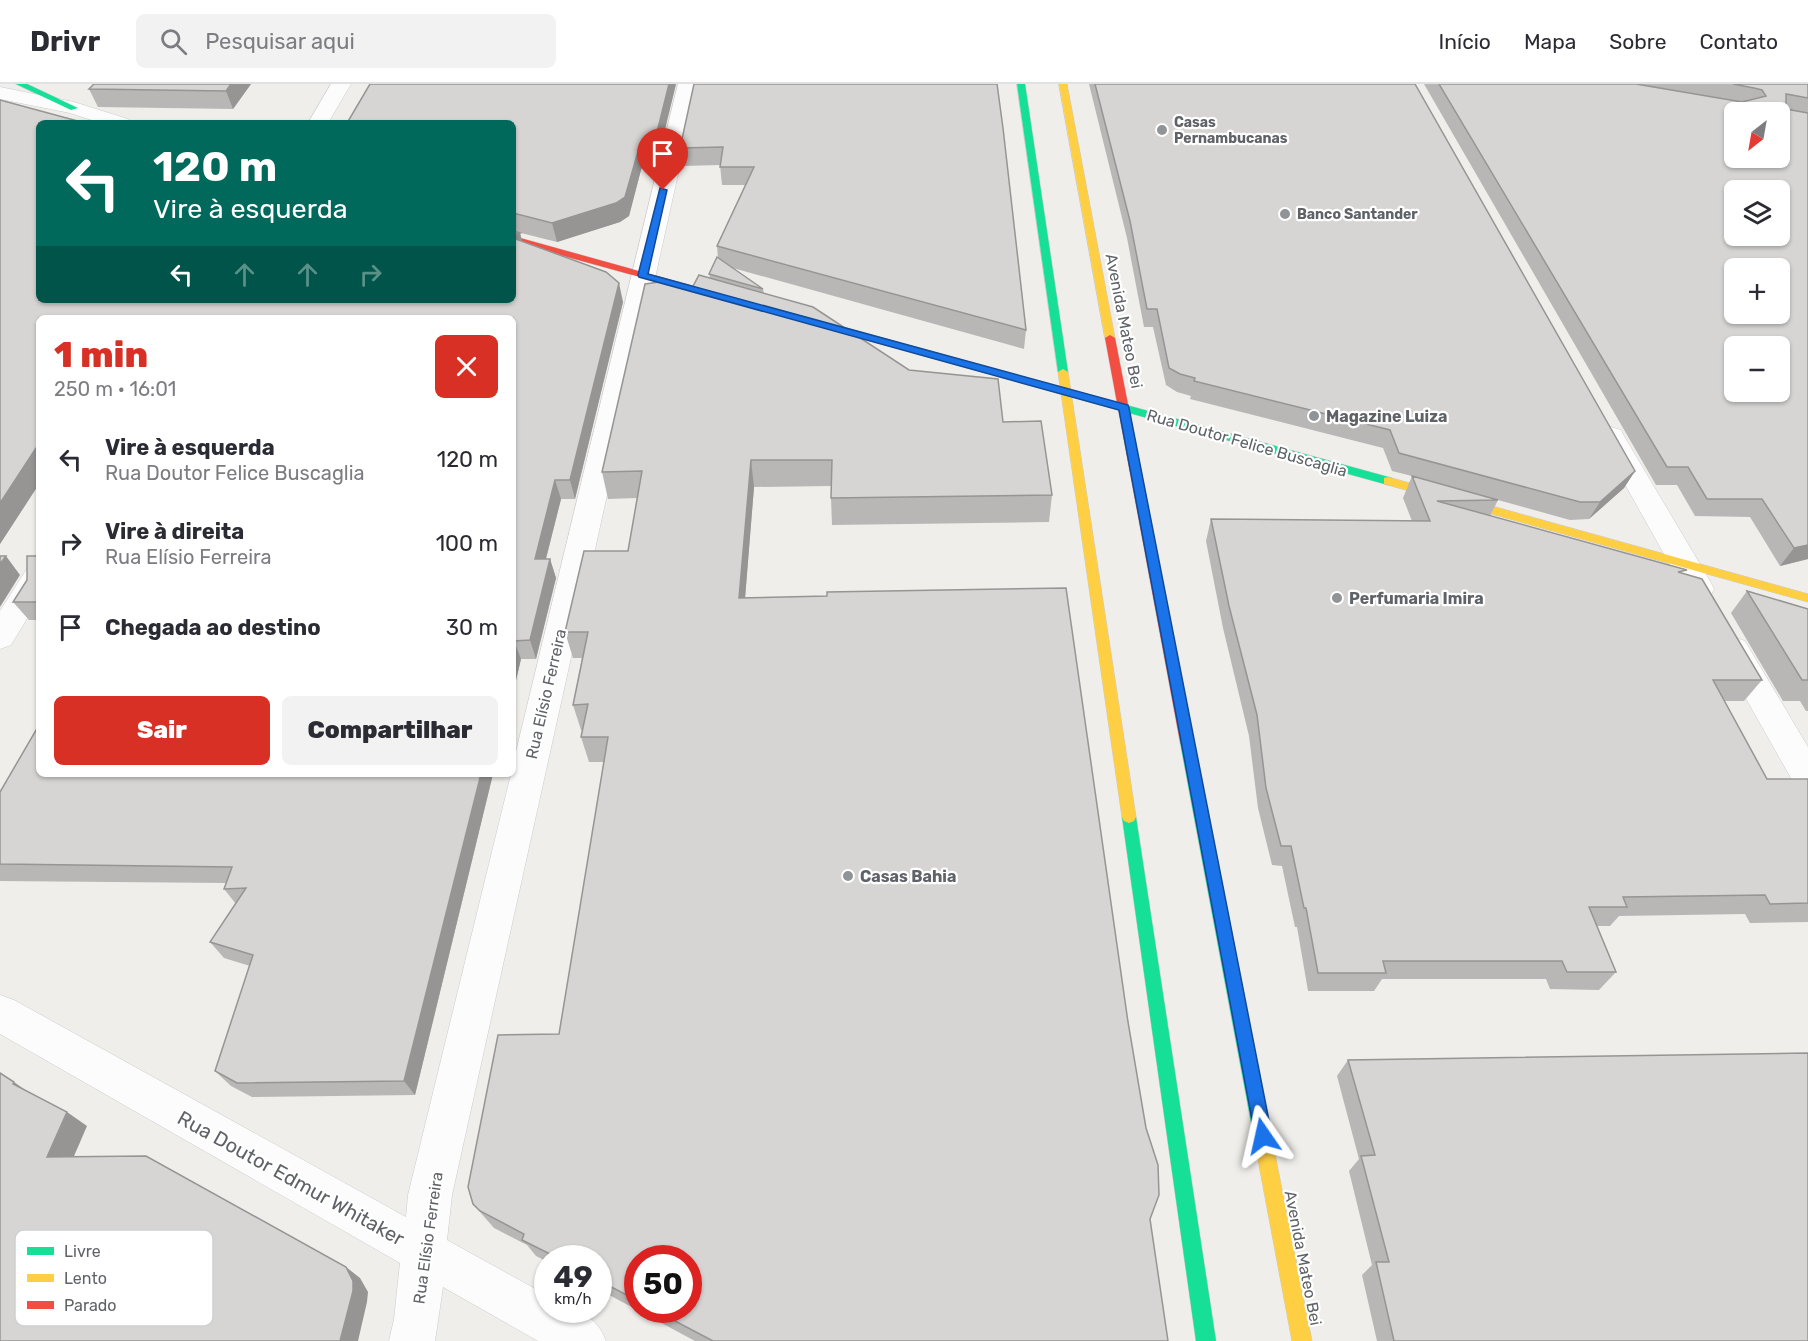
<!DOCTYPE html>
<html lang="pt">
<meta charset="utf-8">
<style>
:root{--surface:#fff;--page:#f2f2f3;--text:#2b2b33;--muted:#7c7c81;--line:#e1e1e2;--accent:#d93025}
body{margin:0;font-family:Rubik,sans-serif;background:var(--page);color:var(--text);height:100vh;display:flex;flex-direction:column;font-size:22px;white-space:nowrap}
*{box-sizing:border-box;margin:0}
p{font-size:20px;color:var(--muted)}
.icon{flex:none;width:33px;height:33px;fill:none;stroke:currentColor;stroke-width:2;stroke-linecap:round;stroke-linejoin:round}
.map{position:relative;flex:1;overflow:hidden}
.drawer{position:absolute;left:36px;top:231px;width:480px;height:462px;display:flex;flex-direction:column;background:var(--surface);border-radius:9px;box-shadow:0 2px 4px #0004}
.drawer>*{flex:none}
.top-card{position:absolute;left:36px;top:36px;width:480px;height:183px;border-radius:9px;box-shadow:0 2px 4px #0004;background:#00695c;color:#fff;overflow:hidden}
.needle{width:39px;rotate:211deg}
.controls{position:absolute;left:1724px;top:18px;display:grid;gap:12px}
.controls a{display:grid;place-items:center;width:66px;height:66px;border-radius:9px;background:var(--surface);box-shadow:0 2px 4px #0004;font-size:30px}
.speed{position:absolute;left:534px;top:1161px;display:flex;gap:12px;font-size:30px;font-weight:700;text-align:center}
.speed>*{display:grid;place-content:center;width:78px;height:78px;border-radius:50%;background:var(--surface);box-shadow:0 2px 4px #0004;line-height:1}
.speed small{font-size:15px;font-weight:400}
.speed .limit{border:9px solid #d22;background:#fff;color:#111}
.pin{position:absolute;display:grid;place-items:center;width:51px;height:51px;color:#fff;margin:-62px -26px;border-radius:50% 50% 50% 0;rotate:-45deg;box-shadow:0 0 6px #0007}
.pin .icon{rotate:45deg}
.me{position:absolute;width:66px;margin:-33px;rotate:349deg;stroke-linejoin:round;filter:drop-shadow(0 0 4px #0008)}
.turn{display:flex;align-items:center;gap:21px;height:126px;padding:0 18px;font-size:27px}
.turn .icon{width:78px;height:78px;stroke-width:2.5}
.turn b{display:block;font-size:42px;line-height:51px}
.lanes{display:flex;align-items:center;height:57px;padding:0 18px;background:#0003;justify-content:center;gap:30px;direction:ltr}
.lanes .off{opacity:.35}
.round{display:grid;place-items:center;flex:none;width:63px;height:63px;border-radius:9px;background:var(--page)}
.overview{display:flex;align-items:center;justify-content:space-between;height:102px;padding:0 18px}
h1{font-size:36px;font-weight:800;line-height:45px;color:var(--accent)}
.button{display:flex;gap:12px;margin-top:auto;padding:12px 18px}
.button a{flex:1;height:69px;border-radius:9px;background:var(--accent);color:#fff;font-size:24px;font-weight:800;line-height:69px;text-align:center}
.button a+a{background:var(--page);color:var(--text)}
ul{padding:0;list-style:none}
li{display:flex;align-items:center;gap:18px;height:84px;padding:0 18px}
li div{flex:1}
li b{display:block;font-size:22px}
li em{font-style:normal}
header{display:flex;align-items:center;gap:36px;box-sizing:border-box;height:84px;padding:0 30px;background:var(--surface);border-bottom:2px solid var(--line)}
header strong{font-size:28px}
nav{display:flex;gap:33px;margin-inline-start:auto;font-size:21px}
.search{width:420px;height:54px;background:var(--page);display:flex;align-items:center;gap:15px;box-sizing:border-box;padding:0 21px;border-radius:9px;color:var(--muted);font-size:22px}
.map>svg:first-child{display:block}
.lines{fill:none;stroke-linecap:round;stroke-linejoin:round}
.street-casing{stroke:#cbcccc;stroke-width:1}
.fast-casing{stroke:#cacacb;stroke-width:1}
.slow-casing{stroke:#cacacb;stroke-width:1}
.jam-casing{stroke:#cacacb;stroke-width:1}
.street{fill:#fdfcfc;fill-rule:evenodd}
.fast{fill:#16e098;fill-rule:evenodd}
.slow{fill:#ffcf43;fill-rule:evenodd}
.jam{fill:#f24e42;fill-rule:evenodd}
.wall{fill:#b8b7b5;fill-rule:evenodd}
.shaded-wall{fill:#969594}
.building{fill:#d6d5d3;stroke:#969594;stroke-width:1.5;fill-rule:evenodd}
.route{fill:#1a73e8;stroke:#114b97;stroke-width:1.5}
.poi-dot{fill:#919496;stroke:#fff;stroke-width:2}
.labels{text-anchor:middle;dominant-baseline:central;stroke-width:4.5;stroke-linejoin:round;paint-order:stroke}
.far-poi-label{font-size:14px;font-weight:bold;fill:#5f6368;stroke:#fff;text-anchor:start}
.street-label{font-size:16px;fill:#5f6368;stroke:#fff}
.poi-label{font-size:16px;font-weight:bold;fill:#5f6368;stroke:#fff;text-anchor:start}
.near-street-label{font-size:20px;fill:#5f6368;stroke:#fff}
.key{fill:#fff;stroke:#cfd0d2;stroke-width:1.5}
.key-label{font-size:16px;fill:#5f6368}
</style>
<header>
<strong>Drivr</strong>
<div class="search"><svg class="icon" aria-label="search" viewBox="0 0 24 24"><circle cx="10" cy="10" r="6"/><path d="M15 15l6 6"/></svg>Pesquisar aqui</div>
<nav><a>Início</a><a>Mapa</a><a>Sobre</a><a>Contato</a></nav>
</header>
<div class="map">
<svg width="1808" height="1257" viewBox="0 0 1808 1257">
<rect width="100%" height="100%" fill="#efeeea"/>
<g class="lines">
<g class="street-casing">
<g id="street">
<path d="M 331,0 L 351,0 L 328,39 L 308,39 Z"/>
<path d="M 678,0 L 698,0 L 452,1111 L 447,1156 L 548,1212 L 548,1226 C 576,1226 595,1228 606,1257 L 538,1257 L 443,1203 L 435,1257 L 389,1257 L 394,1235 L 400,1179 L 0,950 L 0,911 L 14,916 L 406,1133 L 408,1111 L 511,690 L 513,690 L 513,680 Z"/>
<path d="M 0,3 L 74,18 L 128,35 L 131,39 L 101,39 L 70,29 L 0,15 Z"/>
<path d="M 1611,343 L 1621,346 L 1624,352 L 1710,497 L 1714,505 L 1710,513 L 1699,516 L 1688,513 L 1598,352 L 1601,346 Z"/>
<path d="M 39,479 L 39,515 L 11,561 L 0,565 L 0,527 L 28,483 Z"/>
<path d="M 1734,553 L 1745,557 L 1808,663 L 1808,707 L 1796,703 L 1718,565 L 1723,557 Z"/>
</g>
</g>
<g class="fast-casing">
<g id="fast">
<path d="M 16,0 L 27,0 L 78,24 L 71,26 Z"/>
<path d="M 1017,0 L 1025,0 L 1068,288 L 1063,291 L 1058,288 Z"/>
<path d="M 810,234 L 1392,394 L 1394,397 L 1388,401 L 806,239 L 805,237 Z"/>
<path d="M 1187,653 L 1192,654 L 1194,658 L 1274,1065 L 1271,1071 L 1265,1074 L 1259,1071 L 1256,1065 L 1180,658 L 1182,654 Z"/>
<path d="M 1129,727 L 1134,729 L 1136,733 L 1216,1257 L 1196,1257 L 1122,733 L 1124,729 Z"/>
</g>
</g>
<g class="slow-casing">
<g id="slow">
<path d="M 1059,0 L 1067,0 L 1115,254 L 1110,257 L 1105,254 Z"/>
<path d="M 1063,285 L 1068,288 L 1136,733 L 1134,737 L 1129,739 L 1124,737 L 1122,733 L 1058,288 Z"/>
<path d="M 1388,393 L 1808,510 L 1808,518 L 1384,400 L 1384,394 Z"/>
<path d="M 1265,1056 L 1271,1059 L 1274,1065 L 1312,1257 L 1292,1257 L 1256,1065 L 1259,1059 Z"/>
</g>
</g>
<g class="jam-casing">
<g id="jam">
<path d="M 513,152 L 711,207 L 713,209 L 705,211 L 513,158 Z"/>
<path d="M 1110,251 L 1115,254 L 1194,658 L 1192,662 L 1182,662 L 1180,658 L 1105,254 Z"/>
</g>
</g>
<use href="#street" class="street"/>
<use href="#fast" class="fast"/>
<use href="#slow" class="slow"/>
<use href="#jam" class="jam"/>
</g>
<g class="wall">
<path d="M 94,0 L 251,0 L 233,25 L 98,23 L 89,5 Z"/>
<path d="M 370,0 L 676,0 L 656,82 L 642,82 L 629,132 L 620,138 L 557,158 L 513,147 L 513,39 Z"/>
<path d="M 694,0 L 1026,246 L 1024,265 L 733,184 L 763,205 L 764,209 L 1003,338 L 1052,411 L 1049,438 L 832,441 L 831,414 L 831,402 L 754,403 L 745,513 L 1150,1135 L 1168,1257 L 695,1257 L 598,1205 L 598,1174 L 548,1174 L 548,1178 L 536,1172 L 527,1161 L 494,1144 L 473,1120 L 559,950 L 604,678 L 589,678 L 581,653 L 582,646 L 581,646 L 573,621 L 582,574 L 573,574 L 565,548 L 628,467 L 637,414 L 608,415 L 602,388 L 692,204 L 710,194 L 709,190 L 718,175 L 717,162 L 745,101 L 722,101 L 720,81 L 682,82 L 680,64 ZM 638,1174 L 688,1226 L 638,1226 Z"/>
<path d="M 1089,0 L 1415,0 L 1635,387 L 1624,404 L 1589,435 L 1570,436 L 1498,416 L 1490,432 L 1685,490 L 1762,596 L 1744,617 L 1724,617 L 1767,695 L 1808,695 L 1808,838 L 1750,839 L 1745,830 L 1619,832 L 1610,842 L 1597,842 L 1616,888 L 1599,906 L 1550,905 L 1546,895 L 1382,895 L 1374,907 L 1308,907 L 1297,843 L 1295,843 L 1282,782 L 1272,781 L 1258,724 L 1249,652 L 1223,544 L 1206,457 L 1211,435 L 1412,437 L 1403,414 L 1412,392 L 1392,387 L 1383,364 L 1190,315 L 1191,312 L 1177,308 L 1166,301 L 1153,243 L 1144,243 L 1127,154 Z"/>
<path d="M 1424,0 L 1808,0 L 1808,475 L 1780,482 L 1750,433 L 1695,432 L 1677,401 L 1656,401 Z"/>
<path d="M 0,16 L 195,217 L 201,217 L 520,149 L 522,158 L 623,218 L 575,415 L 561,415 L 546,475 L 550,475 L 556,494 L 536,575 L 521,575 L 513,609 L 513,234 L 39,234 L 39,400 L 0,460 Z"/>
<path d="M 39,472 L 39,536 L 29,536 L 13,518 L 27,496 Z"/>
<path d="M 1747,507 L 1808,525 L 1808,627 L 1806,627 L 1800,617 L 1783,617 L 1731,529 Z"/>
<path d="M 39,690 L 493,690 L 415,1011 L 252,1013 L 231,1002 L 215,987 L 250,882 L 224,874 L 210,858 L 236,820 L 224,805 L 226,799 L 0,797 L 0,708 Z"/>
<path d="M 1348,976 L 1808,1257 L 1377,1257 L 1362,1191 L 1372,1181 L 1349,1087 L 1359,1075 L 1337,992 Z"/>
</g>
<g class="shaded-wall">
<path d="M 231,0 L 251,0 L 233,25 L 226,7 Z"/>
<path d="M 669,0 L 676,0 L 656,82 L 653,64 Z"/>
<path d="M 639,64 L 642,82 L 629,132 L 620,138 L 557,158 L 552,139 Z"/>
<path d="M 520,149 L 525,168 L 513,169 L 513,151 Z"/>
<path d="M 619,199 L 623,218 L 575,415 L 570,396 Z"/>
<path d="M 175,216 L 196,216 L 184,233 Z"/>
<path d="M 36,364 L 39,368 L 39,400 L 0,460 L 0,419 Z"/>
<path d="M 751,376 L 754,403 L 743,540 L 739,514 Z"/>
<path d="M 1635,387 L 1624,404 L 1589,435 L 1600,418 Z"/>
<path d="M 555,396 L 561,415 L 541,494 L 535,475 Z"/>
<path d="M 1808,461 L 1808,475 L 1780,482 L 1794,464 Z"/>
<path d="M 6,472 L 20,491 L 0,523 L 0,480 Z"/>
<path d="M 550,475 L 556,494 L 536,575 L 530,556 Z"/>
<path d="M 514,557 L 521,575 L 513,609 L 513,562 Z"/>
<path d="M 481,690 L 493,690 L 415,1011 L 404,997 Z"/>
<path d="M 14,998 L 35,1013 L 13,1000 Z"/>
<path d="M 67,1028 L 87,1042 L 68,1086 L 47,1073 Z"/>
<path d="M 346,1183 L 360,1194 L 368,1208 L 367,1218 L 358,1257 L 340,1257 Z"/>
</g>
<g class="building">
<path d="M 94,0 L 231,0 L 226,7 L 89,5 Z"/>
<path d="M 370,0 L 669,0 L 653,64 L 639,64 L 625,113 L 616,119 L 552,139 L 513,129 L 513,39 L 347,39 Z"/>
<path d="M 694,0 L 997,0 L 1003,44 L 1026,246 L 717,162 L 754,83 L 720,83 L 723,63 L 680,64 Z"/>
<path d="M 1095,0 L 1415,0 L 1635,387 L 1600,418 L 1580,418 L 1399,369 L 1390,346 L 1194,297 L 1195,294 L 1180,290 L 1169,284 L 1157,225 L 1147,225 L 1130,137 Z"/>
<path d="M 1439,0 L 1636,0 L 1742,18 L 1766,12 L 1762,6 L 1754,4 L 1733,0 L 1808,0 L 1808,14 L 1786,10 L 1786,25 L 1808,29 L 1808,461 L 1794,464 L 1762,415 L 1707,415 L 1688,383 L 1667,383 ZM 1734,28 L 1779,28 L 1779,74 L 1734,74 ZM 1734,106 L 1779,106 L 1779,152 L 1734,152 ZM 1734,184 L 1779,184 L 1779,230 L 1734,230 ZM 1734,262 L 1779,262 L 1779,308 L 1734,308 Z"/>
<path d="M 0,16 L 85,39 L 39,39 L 39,216 L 175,216 L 175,217 L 201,217 L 202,216 L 513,216 L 513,154 L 606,188 L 619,199 L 570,396 L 555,396 L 535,475 L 550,475 L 530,556 L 514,557 L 513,562 L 513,234 L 39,234 L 39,364 L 36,364 L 0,419 Z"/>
<path d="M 513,147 L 520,149 L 513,151 Z"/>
<path d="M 717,173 L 763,205 L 709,190 Z"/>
<path d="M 699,191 L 813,223 L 909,286 L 998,295 L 1003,338 L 1041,337 L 1052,411 L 831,414 L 832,376 L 751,376 L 739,514 L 827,512 L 827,508 L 1066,504 L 1128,938 L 1146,1044 L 1158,1081 L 1159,1111 L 1150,1135 L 1168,1257 L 713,1257 L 654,1226 L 688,1226 L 688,1174 L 638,1174 L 638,1217 L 598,1196 L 598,1174 L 558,1174 L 522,1156 L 524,1150 L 480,1127 L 473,1120 L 468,1103 L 498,951 L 559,950 L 608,653 L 581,653 L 588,620 L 573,621 L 588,548 L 565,548 L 584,467 L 628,467 L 642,387 L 602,388 L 645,200 L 666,197 L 692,204 Z"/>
<path d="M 1412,392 L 1498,416 L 1437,417 L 1687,486 L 1678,488 L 1702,495 L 1762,596 L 1713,596 L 1767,695 L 1808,695 L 1808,819 L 1770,820 L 1765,811 L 1623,813 L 1627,823 L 1589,823 L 1616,888 L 1567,888 L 1562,877 L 1383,877 L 1386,889 L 1318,889 L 1306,824 L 1304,824 L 1291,762 L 1281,762 L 1266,704 L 1257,631 L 1229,522 L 1211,435 L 1430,437 Z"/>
<path d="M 0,472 L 6,472 L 0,480 Z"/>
<path d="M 27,472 L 39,472 L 39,518 L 13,518 L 27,496 Z"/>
<path d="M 1747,507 L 1808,525 L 1808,596 L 1802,596 Z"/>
<path d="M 39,641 L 39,690 L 481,690 L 404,997 L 237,999 L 215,987 L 253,871 L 210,858 L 246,804 L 224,805 L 232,783 L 0,780 L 0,708 Z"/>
<path d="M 1808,969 L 1808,1257 L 1394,1257 L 1376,1178 L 1389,1178 L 1361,1072 L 1375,1071 L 1348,976 Z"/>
<path d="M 0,989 L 14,998 L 13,1000 L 67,1028 L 47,1073 L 146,1072 L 346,1183 L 353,1197 L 353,1207 L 340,1257 L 0,1257 Z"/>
</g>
<path class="route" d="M 660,104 L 667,106 L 648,190 L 1128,321 L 1129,324 L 1272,1052 L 1270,1059 L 1263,1061 L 1257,1059 L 1255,1052 L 1119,326 L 639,193 L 638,191 Z"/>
<g class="poi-dot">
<circle cx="1162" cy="46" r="6"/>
<circle cx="1285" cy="130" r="6"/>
<circle cx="1314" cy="332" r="6"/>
<circle cx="1337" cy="514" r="6"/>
<circle cx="848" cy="792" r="6"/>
</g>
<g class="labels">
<g class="far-poi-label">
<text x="1174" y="38">Casas<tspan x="1174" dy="16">Pernambucanas</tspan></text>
<text x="1297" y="130">Banco Santander</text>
</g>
<g class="street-label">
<text transform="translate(1124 237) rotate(79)">Avenida Mateo Bei</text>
<text transform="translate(1247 359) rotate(16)">Rua Doutor Felice Buscaglia</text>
<text transform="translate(546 610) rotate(-77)">Rua Elísio Ferreira</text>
<text transform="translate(428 1154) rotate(-82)">Rua Elísio Ferreira</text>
<text transform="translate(1303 1174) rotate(79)">Avenida Mateo Bei</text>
</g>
<g class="poi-label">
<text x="1326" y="332">Magazine Luiza</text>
<text x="1349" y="514">Perfumaria Imira</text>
<text x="860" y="792">Casas Bahia</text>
</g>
<g class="near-street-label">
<text transform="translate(291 1094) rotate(29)">Rua Doutor Edmur Whitaker</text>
</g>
</g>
<rect x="15" y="1146" width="198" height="96" rx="9" class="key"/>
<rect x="27" y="1163" width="27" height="8" fill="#16e098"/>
<rect x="27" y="1190" width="27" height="8" fill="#ffcf43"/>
<rect x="27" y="1217" width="27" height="8" fill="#f24e42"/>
<g class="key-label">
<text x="64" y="1173">Livre</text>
<text x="64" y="1200">Lento</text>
<text x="64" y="1227">Parado</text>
</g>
</svg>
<div class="controls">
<a><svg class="needle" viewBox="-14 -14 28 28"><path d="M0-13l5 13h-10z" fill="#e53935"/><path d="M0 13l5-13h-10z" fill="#7c7c81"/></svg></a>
<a><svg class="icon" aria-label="layers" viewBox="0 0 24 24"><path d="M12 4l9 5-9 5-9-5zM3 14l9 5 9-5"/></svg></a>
<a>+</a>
<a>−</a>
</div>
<div class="speed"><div>49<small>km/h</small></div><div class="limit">50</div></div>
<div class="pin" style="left:663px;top:106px;background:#d93025"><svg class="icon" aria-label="arrive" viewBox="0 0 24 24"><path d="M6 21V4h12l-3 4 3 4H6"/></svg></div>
<svg class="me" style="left:1263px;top:1052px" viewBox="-20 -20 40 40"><path d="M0-17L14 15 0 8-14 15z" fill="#1a73e8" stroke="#fff" stroke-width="4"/></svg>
<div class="top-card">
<div class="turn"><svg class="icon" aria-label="left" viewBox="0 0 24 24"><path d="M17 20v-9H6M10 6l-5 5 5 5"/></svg><div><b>120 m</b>Vire à esquerda</div></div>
<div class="lanes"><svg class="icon" aria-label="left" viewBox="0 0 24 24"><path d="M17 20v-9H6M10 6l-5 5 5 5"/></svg><svg class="icon off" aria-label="ahead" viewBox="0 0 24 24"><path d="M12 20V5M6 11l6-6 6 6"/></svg><svg class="icon off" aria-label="ahead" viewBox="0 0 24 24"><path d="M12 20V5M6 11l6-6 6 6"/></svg><svg class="icon off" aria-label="right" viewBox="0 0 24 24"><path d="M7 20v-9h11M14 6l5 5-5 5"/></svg></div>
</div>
<section class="drawer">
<div class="overview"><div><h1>1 min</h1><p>250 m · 16:01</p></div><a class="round" style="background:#d93025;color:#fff"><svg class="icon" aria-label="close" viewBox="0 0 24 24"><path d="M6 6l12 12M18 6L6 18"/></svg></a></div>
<ul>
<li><svg class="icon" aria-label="left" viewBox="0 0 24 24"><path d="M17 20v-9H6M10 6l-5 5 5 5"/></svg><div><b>Vire à esquerda</b><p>Rua Doutor Felice Buscaglia</p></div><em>120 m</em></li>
<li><svg class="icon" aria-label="right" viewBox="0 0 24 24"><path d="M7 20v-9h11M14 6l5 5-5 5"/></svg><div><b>Vire à direita</b><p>Rua Elísio Ferreira</p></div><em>100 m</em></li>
<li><svg class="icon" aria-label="arrive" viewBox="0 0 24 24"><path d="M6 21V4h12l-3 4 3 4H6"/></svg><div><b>Chegada ao destino</b></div><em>30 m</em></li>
</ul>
<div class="button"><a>Sair</a><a>Compartilhar</a></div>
</section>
</div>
